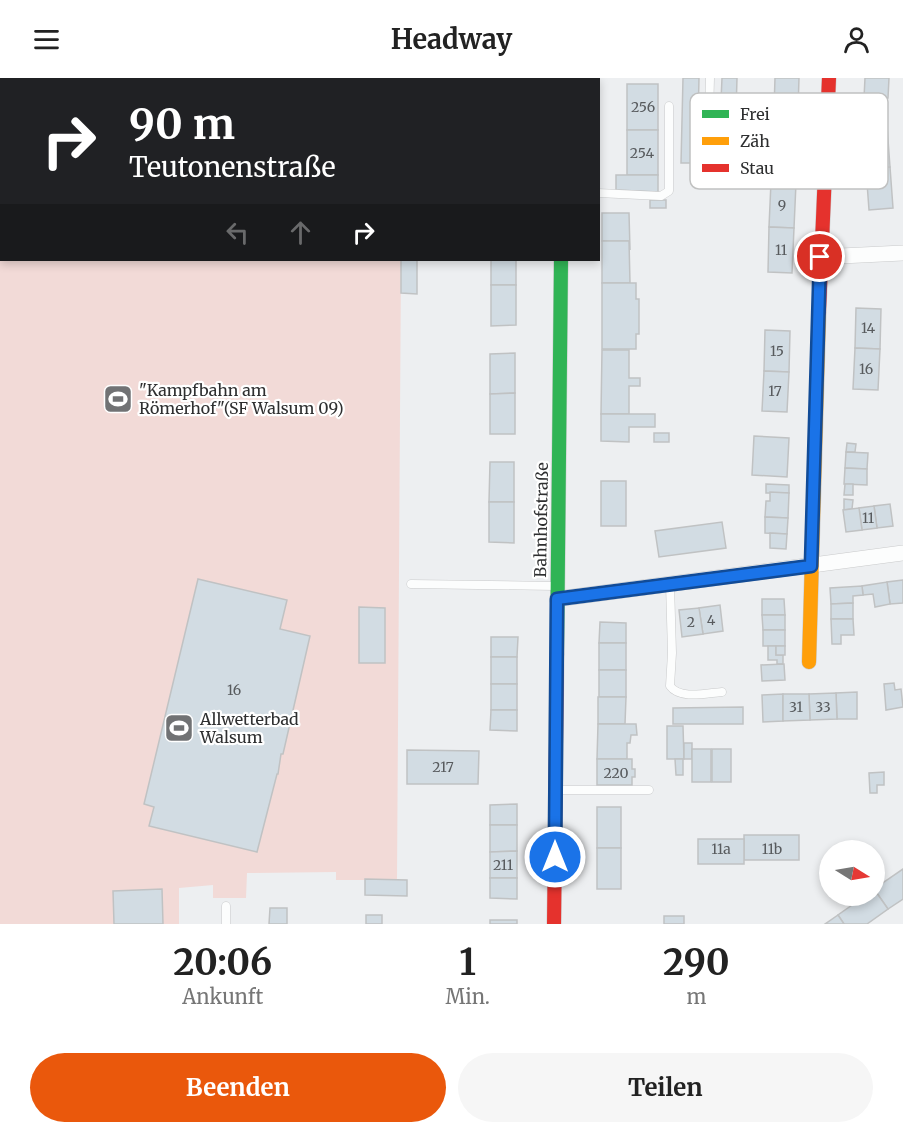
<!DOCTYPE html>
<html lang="de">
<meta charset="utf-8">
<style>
:root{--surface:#fff;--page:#f6f6f6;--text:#222;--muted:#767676;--accent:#ea580c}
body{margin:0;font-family:Merriweather,serif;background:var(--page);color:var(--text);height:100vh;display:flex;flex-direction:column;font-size:22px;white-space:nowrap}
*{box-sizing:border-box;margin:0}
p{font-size:20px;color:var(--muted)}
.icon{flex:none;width:33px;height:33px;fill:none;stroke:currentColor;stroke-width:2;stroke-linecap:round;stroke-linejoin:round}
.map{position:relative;height:846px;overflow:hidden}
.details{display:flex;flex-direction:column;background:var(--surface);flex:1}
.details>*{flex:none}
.hud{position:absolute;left:0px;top:0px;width:600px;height:183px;box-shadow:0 3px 9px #0003;background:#202124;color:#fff;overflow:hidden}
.needle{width:39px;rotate:101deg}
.fabs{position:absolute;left:819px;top:762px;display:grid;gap:12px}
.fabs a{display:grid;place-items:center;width:66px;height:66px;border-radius:50%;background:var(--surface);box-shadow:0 3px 9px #0003;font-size:30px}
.pin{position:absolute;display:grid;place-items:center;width:51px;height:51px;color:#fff;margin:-26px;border:3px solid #fff;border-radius:50%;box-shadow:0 2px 6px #0007}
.me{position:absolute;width:66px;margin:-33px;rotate:0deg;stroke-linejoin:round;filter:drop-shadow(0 0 4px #0008)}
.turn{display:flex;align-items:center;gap:21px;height:126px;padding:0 30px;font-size:27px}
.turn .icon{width:78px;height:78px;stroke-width:2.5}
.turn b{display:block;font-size:42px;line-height:51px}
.lanes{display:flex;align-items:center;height:57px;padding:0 30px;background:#0003;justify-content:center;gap:30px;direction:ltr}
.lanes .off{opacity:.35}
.eta{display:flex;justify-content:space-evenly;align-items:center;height:102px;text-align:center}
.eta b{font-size:36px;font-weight:700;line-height:42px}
.action{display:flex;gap:12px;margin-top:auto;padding:12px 30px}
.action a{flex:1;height:69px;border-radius:36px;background:var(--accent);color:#fff;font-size:24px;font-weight:700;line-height:69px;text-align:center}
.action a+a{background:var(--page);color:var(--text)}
header{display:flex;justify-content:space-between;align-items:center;height:78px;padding:0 30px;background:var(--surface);font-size:27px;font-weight:700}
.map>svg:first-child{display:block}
.green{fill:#f2dad7}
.building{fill:#d2dce3;stroke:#c0c2c3;stroke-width:1.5}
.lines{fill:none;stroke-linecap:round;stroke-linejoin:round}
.lane-casing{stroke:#c9cacb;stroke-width:9}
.street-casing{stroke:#c9cacb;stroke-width:16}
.fast-casing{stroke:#c9cacb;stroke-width:15}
.slow-casing{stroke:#c9cacb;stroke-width:15}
.jam-casing{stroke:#c9cacb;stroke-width:15}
.path{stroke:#d9d9d9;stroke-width:3;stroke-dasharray:3 4.5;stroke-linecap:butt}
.lane{stroke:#fcfdfd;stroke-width:8}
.street{stroke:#fcfdfd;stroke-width:15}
.fast{stroke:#30b455;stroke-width:14}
.slow{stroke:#ff9f0a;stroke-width:14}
.jam{stroke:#e5322d;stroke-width:14}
.route-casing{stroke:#114b97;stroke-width:15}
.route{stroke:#1a73e8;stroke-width:10}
.labels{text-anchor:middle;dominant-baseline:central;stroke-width:4.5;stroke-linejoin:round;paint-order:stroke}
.number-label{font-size:14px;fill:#585b5e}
.poi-label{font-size:16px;fill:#2e2f30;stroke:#fff;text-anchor:start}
.street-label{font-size:16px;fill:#2e2f30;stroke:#fff}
.key{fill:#fff;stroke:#c0c1c1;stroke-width:1.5}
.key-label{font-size:16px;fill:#2e2f30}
</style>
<header><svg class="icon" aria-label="menu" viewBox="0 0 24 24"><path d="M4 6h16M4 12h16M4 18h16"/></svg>Headway<svg class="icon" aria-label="person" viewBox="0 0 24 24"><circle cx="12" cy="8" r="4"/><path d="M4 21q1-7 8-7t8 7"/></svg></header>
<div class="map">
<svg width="903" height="846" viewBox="0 0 903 846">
<rect width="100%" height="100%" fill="#edeff1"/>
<path class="green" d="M 0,0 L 375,0 L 2,2 L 2,182 L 401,182 L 397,802 L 336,802 L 336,794 L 247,795 L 246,820 L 213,820 L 213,807 L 179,810 L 179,846 L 0,846 Z"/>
<g class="building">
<rect x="477" y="0" width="34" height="2"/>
<path d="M 683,0 L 699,0 L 697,85 L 681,85 Z"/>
<path d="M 722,0 L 737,0 L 735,69 L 719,68 Z"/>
<path d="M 775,0 L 799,0 L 798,32 L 774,31 Z"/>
<path d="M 865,0 L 889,0 L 888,20 L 864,20 Z"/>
<rect x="627" y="6" width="31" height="46"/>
<path d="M 887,48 L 890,89 L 866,91 L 863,50 Z"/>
<rect x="627" y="52" width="31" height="45"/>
<path d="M 890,89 L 893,130 L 869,132 L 866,91 Z"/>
<path d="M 616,97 L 658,97 L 658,114 L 616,112 Z"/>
<path d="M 771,104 L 796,105 L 794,150 L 769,149 Z"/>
<rect x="650" y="122" width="16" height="8"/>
<path d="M 602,135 L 629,135 L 630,172 L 629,163 L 602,163 Z"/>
<path d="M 769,149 L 794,150 L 792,195 L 768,194 Z"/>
<path d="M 602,163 L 629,163 L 630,205 L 602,205 Z"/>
<path d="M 401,182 L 417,182 L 417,216 L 401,215 Z"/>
<rect x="491" y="182" width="25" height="25"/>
<path d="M 602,205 L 636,205 L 636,221 L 639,221 L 639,256 L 636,256 L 636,271 L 602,271 Z"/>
<path d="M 491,207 L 516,207 L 516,247 L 491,248 Z"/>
<path d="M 856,230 L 881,231 L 880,271 L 855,270 Z"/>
<path d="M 765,252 L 790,253 L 789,294 L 764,293 Z"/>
<path d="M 855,270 L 880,271 L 878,312 L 853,311 Z"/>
<path d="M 602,272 L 629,272 L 629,300 L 640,300 L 640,308 L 629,308 L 629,336 L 601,336 Z"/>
<path d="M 515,275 L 515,315 L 490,316 L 490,276 Z"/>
<path d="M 764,293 L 789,294 L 787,334 L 762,333 Z"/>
<path d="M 515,315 L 515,356 L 490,356 L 490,316 Z"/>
<path d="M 601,336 L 655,336 L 655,349 L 629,349 L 629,364 L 601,363 Z"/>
<rect x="654" y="355" width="15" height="9"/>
<path d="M 754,358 L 789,360 L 787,399 L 752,397 Z"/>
<path d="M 847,365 L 856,366 L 855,374 L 846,374 Z"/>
<path d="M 846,374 L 868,375 L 867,391 L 845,390 Z"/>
<path d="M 490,384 L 514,384 L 514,424 L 489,424 Z"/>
<path d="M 845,390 L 867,391 L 867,407 L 844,406 Z"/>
<rect x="601" y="403" width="25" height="45"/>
<path d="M 766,406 L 789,407 L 789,415 L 766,415 Z"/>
<path d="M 845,406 L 853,406 L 853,417 L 844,417 Z"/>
<path d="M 770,414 L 789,415 L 788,440 L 765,439 L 766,423 L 770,423 Z"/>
<path d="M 844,421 L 853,422 L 852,431 L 844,432 Z"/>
<path d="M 489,424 L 514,424 L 514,465 L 489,464 Z"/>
<path d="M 890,426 L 893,448 L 877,450 L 874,428 Z"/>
<path d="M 874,428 L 877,450 L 862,452 L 859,430 Z"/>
<path d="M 859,430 L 862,452 L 846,454 L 843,432 Z"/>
<path d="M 765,439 L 788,440 L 787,456 L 765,455 Z"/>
<path d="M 722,444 L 726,470 L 659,479 L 655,453 Z"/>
<path d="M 770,455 L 787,456 L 786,471 L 770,470 Z"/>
<path d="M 198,501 L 287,522 L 280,551 L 310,558 L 283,676 L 281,676 L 278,696 L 277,696 L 257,774 L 149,748 L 154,729 L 144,726 Z"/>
<path d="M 903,502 L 903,525 L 890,526 L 887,504 Z"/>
<path d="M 887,504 L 890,526 L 875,529 L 873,516 L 863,517 L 862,508 Z"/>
<path d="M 862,508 L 863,517 L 853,518 L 853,525 L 831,526 L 830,510 Z"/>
<path d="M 762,521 L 784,521 L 785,537 L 762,537 Z"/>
<path d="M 853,525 L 853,541 L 831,541 L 831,526 Z"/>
<path d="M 720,527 L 723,553 L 703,556 L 699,530 Z"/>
<path d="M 359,529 L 385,530 L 385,585 L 359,585 Z"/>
<path d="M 699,530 L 703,556 L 682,559 L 679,532 Z"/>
<path d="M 762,537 L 785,537 L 785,552 L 763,552 Z"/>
<path d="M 831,541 L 853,541 L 854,557 L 841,557 L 841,566 L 832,566 Z"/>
<path d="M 600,544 L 626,545 L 626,565 L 599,565 Z"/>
<rect x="763" y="552" width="22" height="16"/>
<path d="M 491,559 L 518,559 L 517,579 L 491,579 Z"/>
<rect x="599" y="565" width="27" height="27"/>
<path d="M 768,568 L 776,568 L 776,577 L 783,577 L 783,586 L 777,586 L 777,582 L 768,582 Z"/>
<rect x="776" y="568" width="9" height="9"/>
<rect x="491" y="579" width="26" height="27"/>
<path d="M 784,586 L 785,602 L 762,603 L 761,587 Z"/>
<rect x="599" y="592" width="27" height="27"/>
<path d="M 894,605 L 895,612 L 901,611 L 903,629 L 886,632 L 884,606 Z"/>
<rect x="491" y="606" width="26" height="26"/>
<path d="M 857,614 L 857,641 L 837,641 L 836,615 Z"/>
<path d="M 836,615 L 837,641 L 810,642 L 809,616 Z"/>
<path d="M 783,616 L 783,643 L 763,644 L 762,617 Z"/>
<path d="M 783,616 L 809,616 L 810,642 L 783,643 Z"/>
<path d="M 598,619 L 626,619 L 625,646 L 598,646 Z"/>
<path d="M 743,629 L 743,646 L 673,646 L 673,630 Z"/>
<path d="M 491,632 L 517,632 L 517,653 L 490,652 Z"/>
<path d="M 598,646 L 636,646 L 637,657 L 631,657 L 630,665 L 627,665 L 627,681 L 597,681 Z"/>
<path d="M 667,648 L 683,648 L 684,681 L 667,681 Z"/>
<rect x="684" y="665" width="8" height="16"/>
<rect x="692" y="671" width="19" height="33"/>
<rect x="712" y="671" width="19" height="33"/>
<path d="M 407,672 L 479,673 L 478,706 L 407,706 Z"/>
<path d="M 597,681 L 632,681 L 632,691 L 635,691 L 635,699 L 632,699 L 632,707 L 597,707 Z"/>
<path d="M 675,681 L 683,681 L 683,697 L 676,697 Z"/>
<path d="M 884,694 L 884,707 L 877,707 L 877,715 L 870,715 L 869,695 Z"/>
<path d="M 517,726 L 517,747 L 490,747 L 490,727 Z"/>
<rect x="597" y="729" width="24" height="41"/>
<path d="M 490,747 L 517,747 L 517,773 L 490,774 Z"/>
<rect x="744" y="757" width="55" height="25"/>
<rect x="698" y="761" width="46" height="25"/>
<rect x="597" y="770" width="24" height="41"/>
<path d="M 517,773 L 517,800 L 490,800 L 490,774 Z"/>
<path d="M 903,791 L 903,821 L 888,831 L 874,811 Z"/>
<path d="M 490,800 L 517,800 L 517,821 L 490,820 Z"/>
<path d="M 365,801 L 407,802 L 407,818 L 365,817 Z"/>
<path d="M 162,811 L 163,846 L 114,846 L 113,813 Z"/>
<path d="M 874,811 L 888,831 L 867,846 L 844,846 L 838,837 L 865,818 L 874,818 Z"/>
<path d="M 270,830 L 287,830 L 287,846 L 269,846 Z"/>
<rect x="366" y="837" width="16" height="9"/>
<path d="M 838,837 L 844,846 L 825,846 Z"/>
<rect x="664" y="838" width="20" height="8"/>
<rect x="490" y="842" width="27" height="4"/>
</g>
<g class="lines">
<g class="lane-casing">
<g id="lane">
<path d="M 710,0 L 708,77 L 823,95"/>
<path d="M 598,115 L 661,118 L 669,113 L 669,28"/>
<path d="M 411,506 L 555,508"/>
<path d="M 670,506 L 672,575 L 670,608 C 680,622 707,615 722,614"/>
<path d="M 557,712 L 649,712"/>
<path d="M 226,828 L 226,846"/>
</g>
</g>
<g class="street-casing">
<g id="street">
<path d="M 820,179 L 903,175"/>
<path d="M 557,521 L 903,475"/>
</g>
</g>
<g class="fast-casing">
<path id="fast" d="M 557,576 L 561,182"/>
</g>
<g class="slow-casing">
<g id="slow">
<path d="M 564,0 L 564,2"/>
<path d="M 809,584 L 819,234"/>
</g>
</g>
<g class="jam-casing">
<g id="jam">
<path d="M 819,234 L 829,0"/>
<path d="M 554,846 L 557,576"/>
</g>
</g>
<g class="path">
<path d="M 23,0 L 23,2"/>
<path d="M 0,110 L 2,109"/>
</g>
<use href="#lane" class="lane"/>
<use href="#street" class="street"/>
<use href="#fast" class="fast"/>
<use href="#slow" class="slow"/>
<use href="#jam" class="jam"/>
</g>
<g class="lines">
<g class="route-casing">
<path id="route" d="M 555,779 L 557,521 L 811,488 L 820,179"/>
</g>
<use href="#route" class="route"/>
</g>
<defs>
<g id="stadium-square" transform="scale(1.5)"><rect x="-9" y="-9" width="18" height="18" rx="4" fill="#717274" stroke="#fff"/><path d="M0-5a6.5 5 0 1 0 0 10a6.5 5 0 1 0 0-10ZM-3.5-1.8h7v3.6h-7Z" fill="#fff"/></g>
</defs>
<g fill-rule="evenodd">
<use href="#stadium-square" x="118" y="321"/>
<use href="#stadium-square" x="179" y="650"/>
</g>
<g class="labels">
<g class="number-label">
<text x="643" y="29">256</text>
<text x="642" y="75">254</text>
<text x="782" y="127">9</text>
<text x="781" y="172">11</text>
<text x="868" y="250">14</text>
<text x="777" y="273">15</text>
<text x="866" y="291">16</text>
<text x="775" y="313">17</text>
<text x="868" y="440">11</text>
<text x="711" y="542">4</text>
<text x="691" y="544">2</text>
<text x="234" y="612">16</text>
<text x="796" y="629">31</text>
<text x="823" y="629">33</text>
<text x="443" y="689">217</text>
<text x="616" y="695">220</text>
<text x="721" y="771">11a</text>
<text x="772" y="771">11b</text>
<text x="503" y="787">211</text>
</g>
<g class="poi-label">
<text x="139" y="312">"Kampfbahn am<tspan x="139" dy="18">Römerhof"(SF Walsum 09)</tspan></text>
<text x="200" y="641">Allwetterbad<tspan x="200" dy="18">Walsum</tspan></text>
</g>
<g class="street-label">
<text transform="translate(541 442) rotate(-89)">Bahnhofstraße</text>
</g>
</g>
<rect x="690" y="15" width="198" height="96" rx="9" class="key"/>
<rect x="702" y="32" width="27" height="8" fill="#30b455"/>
<rect x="702" y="59" width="27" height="8" fill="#ff9f0a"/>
<rect x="702" y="86" width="27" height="8" fill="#e5322d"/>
<g class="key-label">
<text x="740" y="42">Frei</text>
<text x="740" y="69">Zäh</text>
<text x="740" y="96">Stau</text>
</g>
</svg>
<div class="fabs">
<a><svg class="needle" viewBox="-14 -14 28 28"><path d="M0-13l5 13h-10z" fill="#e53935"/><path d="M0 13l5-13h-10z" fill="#767676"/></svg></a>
</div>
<div class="pin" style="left:820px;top:179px;background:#d93025"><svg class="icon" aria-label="arrive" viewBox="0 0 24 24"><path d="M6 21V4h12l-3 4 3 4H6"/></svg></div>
<svg class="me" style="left:555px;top:779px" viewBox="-20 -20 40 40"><circle r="17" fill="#1a73e8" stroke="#fff" stroke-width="3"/><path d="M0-11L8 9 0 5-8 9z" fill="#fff"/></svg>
<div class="hud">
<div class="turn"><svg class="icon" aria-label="right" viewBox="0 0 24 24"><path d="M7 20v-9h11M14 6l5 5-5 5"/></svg><div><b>90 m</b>Teutonenstraße</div></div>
<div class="lanes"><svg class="icon off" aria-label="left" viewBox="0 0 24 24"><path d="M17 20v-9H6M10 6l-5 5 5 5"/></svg><svg class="icon off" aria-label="ahead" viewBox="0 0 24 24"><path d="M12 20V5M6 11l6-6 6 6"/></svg><svg class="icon" aria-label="right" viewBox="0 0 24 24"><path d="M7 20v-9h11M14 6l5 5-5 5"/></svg></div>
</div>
</div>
<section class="details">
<div class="eta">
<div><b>20:06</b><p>Ankunft</p></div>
<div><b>1</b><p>Min.</p></div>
<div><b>290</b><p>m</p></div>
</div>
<div class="action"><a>Beenden</a><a>Teilen</a></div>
</section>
